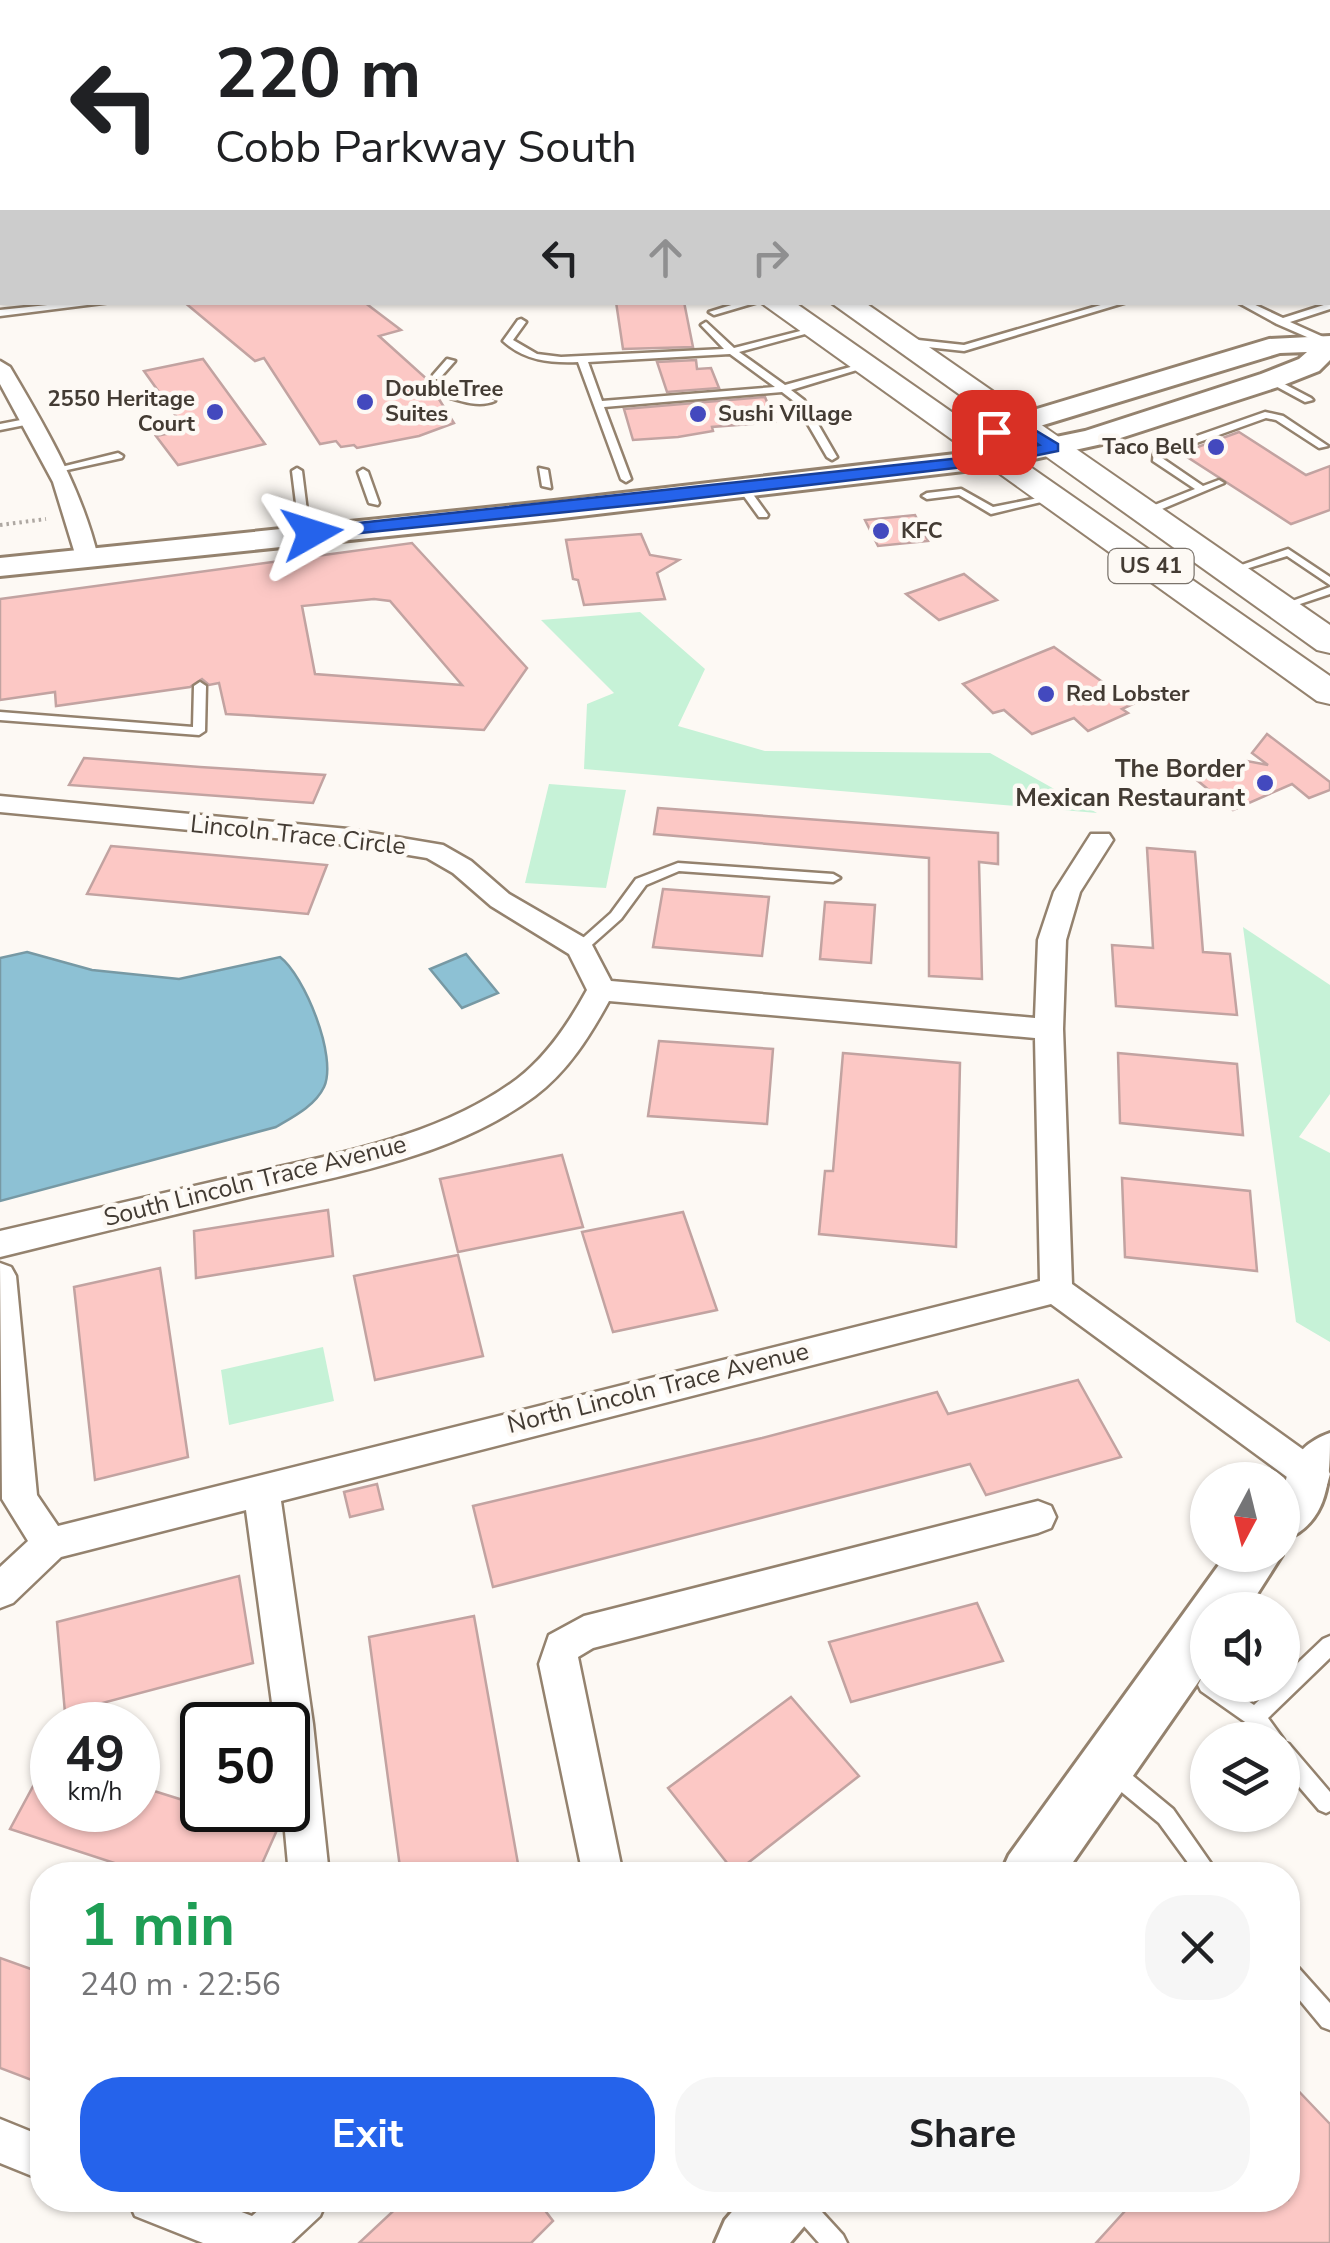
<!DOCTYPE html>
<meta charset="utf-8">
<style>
:root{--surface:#fff;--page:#f6f6f6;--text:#202124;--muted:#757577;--accent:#2563eb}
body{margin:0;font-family:"Nunito Sans",sans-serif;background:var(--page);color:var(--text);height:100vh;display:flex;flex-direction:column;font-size:38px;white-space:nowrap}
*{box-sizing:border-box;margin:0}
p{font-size:32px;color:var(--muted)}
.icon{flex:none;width:55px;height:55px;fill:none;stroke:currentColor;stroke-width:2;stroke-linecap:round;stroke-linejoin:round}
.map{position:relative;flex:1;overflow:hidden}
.panel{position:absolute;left:30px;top:1862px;width:1270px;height:350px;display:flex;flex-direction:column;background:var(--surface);border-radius:40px;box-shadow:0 2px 8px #0004}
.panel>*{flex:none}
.guide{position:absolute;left:0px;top:0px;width:1330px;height:305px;box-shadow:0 2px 8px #0004;background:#fff;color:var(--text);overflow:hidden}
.needle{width:65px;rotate:187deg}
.buttons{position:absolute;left:1190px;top:1462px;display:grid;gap:20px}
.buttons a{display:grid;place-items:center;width:110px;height:110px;border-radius:50%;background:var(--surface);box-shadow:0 2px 8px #0004;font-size:50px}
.speed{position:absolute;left:30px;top:1702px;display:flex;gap:20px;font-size:50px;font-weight:700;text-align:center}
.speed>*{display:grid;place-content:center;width:130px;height:130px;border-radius:50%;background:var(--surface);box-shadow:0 2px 8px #0004;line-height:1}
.speed small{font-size:25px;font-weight:400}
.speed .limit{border:5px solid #111;border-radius:15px;background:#fff;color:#111}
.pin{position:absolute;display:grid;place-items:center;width:85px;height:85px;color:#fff;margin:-42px;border-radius:20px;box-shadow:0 5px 15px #0006}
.me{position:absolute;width:110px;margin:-55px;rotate:84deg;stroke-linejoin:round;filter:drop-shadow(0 0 8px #0008)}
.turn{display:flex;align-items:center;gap:35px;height:210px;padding:0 50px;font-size:45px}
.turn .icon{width:130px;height:130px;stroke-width:2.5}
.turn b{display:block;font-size:70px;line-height:85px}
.lanes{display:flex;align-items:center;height:95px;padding:0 50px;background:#0003;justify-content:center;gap:50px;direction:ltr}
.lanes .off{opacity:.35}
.round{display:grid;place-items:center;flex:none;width:105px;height:105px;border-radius:40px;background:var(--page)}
.overview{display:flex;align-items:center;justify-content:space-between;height:170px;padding:0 50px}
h1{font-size:60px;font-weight:700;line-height:75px;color:#1e9e55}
.button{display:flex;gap:20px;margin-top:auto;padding:20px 50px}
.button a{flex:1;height:115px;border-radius:40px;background:var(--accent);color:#fff;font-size:40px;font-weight:700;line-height:115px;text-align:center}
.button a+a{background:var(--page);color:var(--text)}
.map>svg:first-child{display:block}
.green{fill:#c6f2d7}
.water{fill:#8dc1d4;stroke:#7799a4;stroke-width:2.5}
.building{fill:#fcc8c5;stroke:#c2a3a1;stroke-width:2.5;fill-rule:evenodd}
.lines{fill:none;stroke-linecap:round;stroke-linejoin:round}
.lane-casing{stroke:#94826e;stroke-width:5}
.street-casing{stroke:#94826e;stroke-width:5}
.secondary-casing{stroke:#94826e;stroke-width:6}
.primary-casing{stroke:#94826e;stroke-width:4}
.highway-casing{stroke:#94826e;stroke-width:5}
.path{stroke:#aea8a2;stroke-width:4;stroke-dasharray:2.5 4;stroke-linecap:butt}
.lane{fill:#fff;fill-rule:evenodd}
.street{fill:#fff;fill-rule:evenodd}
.secondary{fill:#fff;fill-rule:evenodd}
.primary{fill:#fff;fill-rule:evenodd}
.highway{fill:#fff;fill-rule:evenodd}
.route{fill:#2563eb;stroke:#184099;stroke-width:2.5}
.poi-dot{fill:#4349be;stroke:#fdf9f4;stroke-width:4}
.labels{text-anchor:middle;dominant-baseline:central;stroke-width:9;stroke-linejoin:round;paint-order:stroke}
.far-poi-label{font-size:22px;font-weight:bold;fill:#433b33;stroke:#fdf9f4;text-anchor:start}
.shield{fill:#fdf9f4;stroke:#7b746d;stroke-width:2.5}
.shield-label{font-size:22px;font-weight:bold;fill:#433b33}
.poi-label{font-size:25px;font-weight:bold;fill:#433b33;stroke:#fdf9f4;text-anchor:end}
.street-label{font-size:25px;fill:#433b33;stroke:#fdf9f4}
</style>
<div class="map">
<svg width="1330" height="2243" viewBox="0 0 1330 2243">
<rect width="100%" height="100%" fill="#fdf9f4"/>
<g class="green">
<path d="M 640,612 L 705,669 L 678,726 L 765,751 L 990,753 L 1097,813 L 584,769 L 587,704 L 614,693 L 541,620 Z"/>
<path d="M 549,784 L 626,790 L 606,888 L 525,883 Z"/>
<path d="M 1243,927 L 1330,985 L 1330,1094 L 1299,1137 L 1330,1153 L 1330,1342 L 1296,1322 Z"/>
<path d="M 323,1347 L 334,1401 L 229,1425 L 221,1370 Z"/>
</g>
<g class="water">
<path d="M 27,952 L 92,970 L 179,979 L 280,957 C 304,975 338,1057 324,1087 C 315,1106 293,1117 276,1127 L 0,1201 L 0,958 Z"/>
<path d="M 466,954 L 498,993 L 462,1008 L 430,969 Z"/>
</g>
<g class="building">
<path d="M 184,302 L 364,302 L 401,330 L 379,336 L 430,382 L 443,388 L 437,396 L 454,423 L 419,436 L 357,448 L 354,445 L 341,447 L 336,441 L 320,444 L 264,358 L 255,361 Z"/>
<path d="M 616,302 L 684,302 L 693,347 L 623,349 Z"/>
<path d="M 203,359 L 265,444 L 178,465 L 156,436 L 186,430 L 144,371 Z"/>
<path d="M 696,360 L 697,369 L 711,368 L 719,388 L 667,392 L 657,362 Z"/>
<path d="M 765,397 L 775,422 L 712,427 L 713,431 L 678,437 L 633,440 L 624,409 Z"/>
<path d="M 1239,432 L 1306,475 L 1330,466 L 1330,510 L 1291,524 L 1181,453 Z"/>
<path d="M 915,515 L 928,541 L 878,546 L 865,520 Z"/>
<path d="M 641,534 L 650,555 L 679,560 L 657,573 L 665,599 L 584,605 L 578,580 L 573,579 L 566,540 Z"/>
<path d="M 412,543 L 527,668 L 484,730 L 226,714 L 219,683 L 209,685 L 202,679 L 190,687 L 56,706 L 55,692 L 0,700 L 0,599 ZM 374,599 L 390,601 L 462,685 L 315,674 L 302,606 Z"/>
<path d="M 964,574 L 997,600 L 939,620 L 906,594 Z"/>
<path d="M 1054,647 L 1133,704 L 1122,709 L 1128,713 L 1088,731 L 1074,718 L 1032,734 L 1004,710 L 993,713 L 963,684 Z"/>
<path d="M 1267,734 L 1330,782 L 1330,790 L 1309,798 L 1292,784 L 1233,810 L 1198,781 L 1247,761 L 1268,765 L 1252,753 Z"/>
<path d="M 84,758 L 200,767 L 325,775 L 313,803 L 69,785 Z"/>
<path d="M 658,808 L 998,833 L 998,864 L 979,862 L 982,979 L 929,976 L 929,858 L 654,834 Z"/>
<path d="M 111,846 L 327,865 L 308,914 L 87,894 Z"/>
<path d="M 1147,848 L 1195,852 L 1203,952 L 1230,954 L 1237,1015 L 1116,1006 L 1112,945 L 1153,948 Z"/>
<path d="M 663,889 L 769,897 L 762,956 L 653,947 Z"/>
<path d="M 825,902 L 875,905 L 871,963 L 820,959 Z"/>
<path d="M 659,1041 L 773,1049 L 767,1124 L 648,1116 Z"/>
<path d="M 843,1053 L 960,1063 L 956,1247 L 819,1234 L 825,1171 L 833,1171 Z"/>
<path d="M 1118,1053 L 1237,1064 L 1243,1135 L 1120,1123 Z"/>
<path d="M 562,1155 L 583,1227 L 458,1252 L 440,1179 Z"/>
<path d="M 1122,1178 L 1250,1191 L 1257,1271 L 1125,1257 Z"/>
<path d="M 328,1210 L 333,1256 L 196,1278 L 194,1231 Z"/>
<path d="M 683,1212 L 717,1310 L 613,1332 L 582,1232 Z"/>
<path d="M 458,1255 L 483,1356 L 375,1380 L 354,1276 Z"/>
<path d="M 160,1268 L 188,1457 L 95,1480 L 74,1287 Z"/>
<path d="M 1078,1380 L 1121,1457 L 986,1495 L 970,1464 L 493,1587 L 473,1506 L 762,1438 L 937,1392 L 948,1414 Z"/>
<path d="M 377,1484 L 383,1509 L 350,1517 L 344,1492 Z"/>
<path d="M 239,1576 L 253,1663 L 65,1713 L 57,1622 Z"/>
<path d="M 977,1603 L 1003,1661 L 851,1702 L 829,1642 Z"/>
<path d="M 474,1616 L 520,1875 L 401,1875 L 369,1637 Z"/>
<path d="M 791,1697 L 859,1776 L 735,1873 L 668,1788 Z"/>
<path d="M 52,1751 L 52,1810 L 138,1810 L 138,1786 L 202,1806 L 202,1810 L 214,1810 L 277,1830 L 257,1875 L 151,1875 L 10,1829 Z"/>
<path d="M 0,1958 L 42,1973 L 42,2084 L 0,2068 Z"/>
<path d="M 1288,2080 L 1330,2124 L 1330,2243 L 1096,2243 L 1135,2200 L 1288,2200 Z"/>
<path d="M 405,2200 L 537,2200 L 553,2221 L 531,2243 L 359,2243 Z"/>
</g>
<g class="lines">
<g class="lane-casing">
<g id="lane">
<path d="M 728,0 L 736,0 L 738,2 L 731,2 Z"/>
<rect x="1328" y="50" width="2" height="4"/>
<rect x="0" y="94" width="2" height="4"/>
<rect x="1328" y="160" width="2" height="4"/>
<path d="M 1328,215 L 1330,215 L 1330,221 L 1328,220 Z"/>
<path d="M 76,302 L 111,302 L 0,316 L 0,310 Z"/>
<path d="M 741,302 L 758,302 L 714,315 L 709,312 Z"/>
<path d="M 1111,302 L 1127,302 L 964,351 L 909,345 L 904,342 L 909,339 L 964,345 Z"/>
<path d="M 1237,302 L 1249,302 L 1283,318 L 1330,303 L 1330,309 L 1290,322 L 1330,340 L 1330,347 L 1277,324 Z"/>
<path d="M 521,319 L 526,322 L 513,340 L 537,354 L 561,357 L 724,349 L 701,325 L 706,322 L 734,348 L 816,327 L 816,331 L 739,352 L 785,385 L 865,363 L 870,366 L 791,390 L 804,400 L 837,457 L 832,460 L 827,457 L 795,402 L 782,392 L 604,407 L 631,479 L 626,482 L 621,479 L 578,362 C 550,363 525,361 503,341 L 518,320 ZM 730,354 L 775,387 L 602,401 L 588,362 Z"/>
<path d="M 447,359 L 455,361 L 439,379 L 433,379 L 433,375 Z"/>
<path d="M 1271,377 L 1311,398 L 1313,400 L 1305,402 L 1268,382 L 1266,380 Z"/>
<path d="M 447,391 L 466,397 L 490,398 L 495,401 C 479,408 460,401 444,396 L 444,392 Z"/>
<path d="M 1265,412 L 1283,416 L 1328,446 L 1319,448 L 1276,420 L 1266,418 L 1163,455 L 1162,458 L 1203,486 L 1219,480 L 1224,483 L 1150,514 L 1142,514 L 1142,510 L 1195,489 L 1153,461 L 1154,451 Z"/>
<path d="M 31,418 L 36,421 L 35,423 L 0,430 L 0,424 Z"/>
<path d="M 118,453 L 123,456 L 122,458 L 58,472 L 53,469 Z"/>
<path d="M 297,468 L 302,471 L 307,511 L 302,514 L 297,511 L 292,471 Z"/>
<path d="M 539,468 L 548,470 L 551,488 L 542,486 Z"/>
<path d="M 363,469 L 368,472 L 379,503 L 378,505 L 369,503 L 358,472 Z"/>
<path d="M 739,486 L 747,486 L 768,515 L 767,517 L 759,517 L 738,488 Z"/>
<path d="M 961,489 L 993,507 L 1053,495 L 1058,498 L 991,514 L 959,495 L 927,499 L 922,496 L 927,493 Z"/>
<path d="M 1288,549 L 1330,577 L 1330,585 L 1287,556 L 1230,574 L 1224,571 Z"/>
<path d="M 1330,587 L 1330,594 L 1282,610 L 1276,607 Z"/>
<path d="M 200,682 L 206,686 L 205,731 L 199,735 L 0,720 L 0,712 L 193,727 L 194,686 Z"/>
<path d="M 678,863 L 833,874 L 840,878 L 833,882 L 679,871 L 646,885 L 621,919 L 585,951 L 575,951 L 573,948 L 575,945 L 611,913 L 636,879 Z"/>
<path d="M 1330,1636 L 1330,1658 L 1268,1718 L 1284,1740 L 1283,1742 L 1289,1744 L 1330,1792 L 1330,1811 L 1326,1813 L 1319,1810 L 1282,1767 L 1282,1740 L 1262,1740 L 1248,1724 L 1201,1691 L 1198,1685 L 1201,1679 L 1208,1676 L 1208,1685 L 1224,1685 L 1254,1705 L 1275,1685 L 1282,1685 L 1282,1678 L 1323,1639 Z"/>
<path d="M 1114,1763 L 1121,1766 L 1173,1809 L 1219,1875 L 1197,1875 L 1159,1823 L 1107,1780 L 1104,1773 L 1107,1766 Z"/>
<path d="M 1288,1960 L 1295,1964 L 1330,2003 L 1330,2030 L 1322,2027 L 1288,1986 Z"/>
<path d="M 785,2200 L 811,2200 L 843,2235 L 847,2243 L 819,2243 L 788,2208 Z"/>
</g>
</g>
<g class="street-casing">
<g id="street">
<path d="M 0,361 L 10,367 C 46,428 81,487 98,557 L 95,562 L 79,562 L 76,557 L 53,482 L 0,384 Z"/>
<path d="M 0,796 L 348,829 L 443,845 L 471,861 L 509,894 L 590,941 L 611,981 L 1035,1018 L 1038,940 L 1054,892 L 1091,834 L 1109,834 L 1113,840 L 1080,892 L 1066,940 L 1063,1029 L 1072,1284 L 1326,1466 L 1330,1474 L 1326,1488 L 1314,1492 L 1302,1488 L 1051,1304 L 281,1501 L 313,1724 L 329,1875 L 289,1875 L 283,1810 L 288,1810 L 288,1725 L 275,1725 L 246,1510 L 61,1557 L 13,1603 L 0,1608 L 0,1567 L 28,1541 L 2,1499 L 0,1263 L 11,1267 L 16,1276 L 37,1495 L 58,1526 L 1040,1281 L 1035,1038 L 609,1001 C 590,1036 568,1071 535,1096 C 451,1158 343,1175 244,1198 C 163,1217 81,1237 0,1257 L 0,1231 C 79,1213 158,1194 238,1176 C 333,1154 436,1139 517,1079 C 547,1056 569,1023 587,990 L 569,954 L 491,906 L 453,873 L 427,858 L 348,845 L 0,812 Z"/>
<path d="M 1038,1501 L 1051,1506 L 1056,1517 L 1051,1528 L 1038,1533 L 593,1648 L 578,1657 L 623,1875 L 583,1875 L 539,1664 L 549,1635 L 584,1616 Z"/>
<path d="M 0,2119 L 42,2136 L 42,2180 L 0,2163 Z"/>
<path d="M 128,2200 L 210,2200 L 252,2216 L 270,2200 L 327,2200 L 320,2216 L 291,2243 L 203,2243 L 135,2216 Z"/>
</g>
</g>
<g class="secondary-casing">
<g id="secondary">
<path d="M 2,115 L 2,129 L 0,130 L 0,116 Z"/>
<path d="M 1330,336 L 1330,360 L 1319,371 L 1281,386 L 1102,444 L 998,467 L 554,519 L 0,576 L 0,558 L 554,501 L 998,449 L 1085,431 L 1261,374 L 1299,359 L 1307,352 L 1280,353 L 984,443 L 974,440 L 970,434 L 974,428 L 1269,339 Z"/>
<path d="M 1330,1433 C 1330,1478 1330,1523 1282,1541 C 1282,1496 1279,1451 1330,1433 Z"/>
<path d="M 1226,1555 L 1282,1555 L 1247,1610 L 1208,1610 L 1208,1668 L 1064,1875 L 1000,1875 L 1009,1855 Z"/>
<path d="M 742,2200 L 816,2200 L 807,2223 L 790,2243 L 715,2243 L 725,2220 Z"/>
</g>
</g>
<g class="primary-casing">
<g id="primary">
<path d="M 310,0 L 336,0 L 337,2 L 312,2 Z"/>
<path d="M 380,0 L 405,0 L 406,2 L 382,2 Z"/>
<path d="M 760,302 L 794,302 L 1330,676 L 1330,704 L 1317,701 Z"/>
<path d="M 830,302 L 864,302 L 1330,625 L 1330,653 L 1317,650 Z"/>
</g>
</g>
<g class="highway-casing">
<path id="highway" d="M 263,0 L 291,0 L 293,2 L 265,2 Z"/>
</g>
<g class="path">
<path d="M 847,2 L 859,0"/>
<path d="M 0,525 L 46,519"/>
</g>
<use href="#lane" class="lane"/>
<use href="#street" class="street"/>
<use href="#secondary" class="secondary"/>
<use href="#primary" class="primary"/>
<use href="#highway" class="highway"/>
</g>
<path class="route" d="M 1020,421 L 1058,444 L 1058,451 L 998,463 L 664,502 L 312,538 L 304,533 L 312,528 L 998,454 L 1039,445 L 1018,431 L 994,437 L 987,432 Z"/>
<g class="poi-dot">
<circle cx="365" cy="402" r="10"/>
<circle cx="215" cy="412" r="10"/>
<circle cx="698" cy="414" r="10"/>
<circle cx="1216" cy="447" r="10"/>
<circle cx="881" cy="531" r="10"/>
<circle cx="1046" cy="694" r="10"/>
<circle cx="1265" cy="783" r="10"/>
</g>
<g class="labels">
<g class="far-poi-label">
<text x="385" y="389">DoubleTree<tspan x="385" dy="25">Suites</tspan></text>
<text x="195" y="399" text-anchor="end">2550 Heritage<tspan x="195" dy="25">Court</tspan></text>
<text x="718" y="414">Sushi Village</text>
<text x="1196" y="447" text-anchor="end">Taco Bell</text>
<text x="901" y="531">KFC</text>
<text x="1066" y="694">Red Lobster</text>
</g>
<rect class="shield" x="1108.5" y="549" width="85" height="34" rx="8"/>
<g class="shield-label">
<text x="1151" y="566">US 41</text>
</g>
<g class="poi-label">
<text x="1245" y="769">The Border<tspan x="1245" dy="29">Mexican Restaurant</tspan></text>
</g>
<g class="street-label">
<text transform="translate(298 835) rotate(6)">Lincoln Trace Circle</text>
<text transform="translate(255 1181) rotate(-14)">South Lincoln Trace Avenue</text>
<text transform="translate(658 1388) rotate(-14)">North Lincoln Trace Avenue</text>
</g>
</g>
</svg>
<div class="buttons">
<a><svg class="needle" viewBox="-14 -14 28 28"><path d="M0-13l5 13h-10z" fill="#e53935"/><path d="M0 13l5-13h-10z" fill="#757577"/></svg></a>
<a><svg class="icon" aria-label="sound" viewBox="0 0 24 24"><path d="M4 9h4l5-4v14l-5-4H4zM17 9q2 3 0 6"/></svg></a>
<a><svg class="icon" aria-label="layers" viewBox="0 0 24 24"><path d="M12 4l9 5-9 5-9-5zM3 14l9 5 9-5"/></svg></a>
</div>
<div class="speed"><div>49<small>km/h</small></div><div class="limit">50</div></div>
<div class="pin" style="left:994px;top:432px;background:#d93025"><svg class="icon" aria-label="arrive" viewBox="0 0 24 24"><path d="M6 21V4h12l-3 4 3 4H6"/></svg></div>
<svg class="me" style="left:312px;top:533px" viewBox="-20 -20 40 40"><path d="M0-17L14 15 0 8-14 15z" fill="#2563eb" stroke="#fff" stroke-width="4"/></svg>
<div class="guide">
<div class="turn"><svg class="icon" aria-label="left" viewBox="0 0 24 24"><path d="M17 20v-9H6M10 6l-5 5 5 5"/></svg><div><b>220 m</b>Cobb Parkway South</div></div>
<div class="lanes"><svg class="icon" aria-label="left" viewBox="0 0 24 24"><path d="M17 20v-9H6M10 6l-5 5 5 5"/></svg><svg class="icon off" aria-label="ahead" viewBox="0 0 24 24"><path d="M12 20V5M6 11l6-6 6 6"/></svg><svg class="icon off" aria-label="right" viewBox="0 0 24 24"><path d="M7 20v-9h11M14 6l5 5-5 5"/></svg></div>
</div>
<section class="panel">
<div class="overview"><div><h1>1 min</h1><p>240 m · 22:56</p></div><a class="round"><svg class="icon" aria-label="close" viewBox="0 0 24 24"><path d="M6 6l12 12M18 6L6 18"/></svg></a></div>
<div class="button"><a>Exit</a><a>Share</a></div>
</section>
</div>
